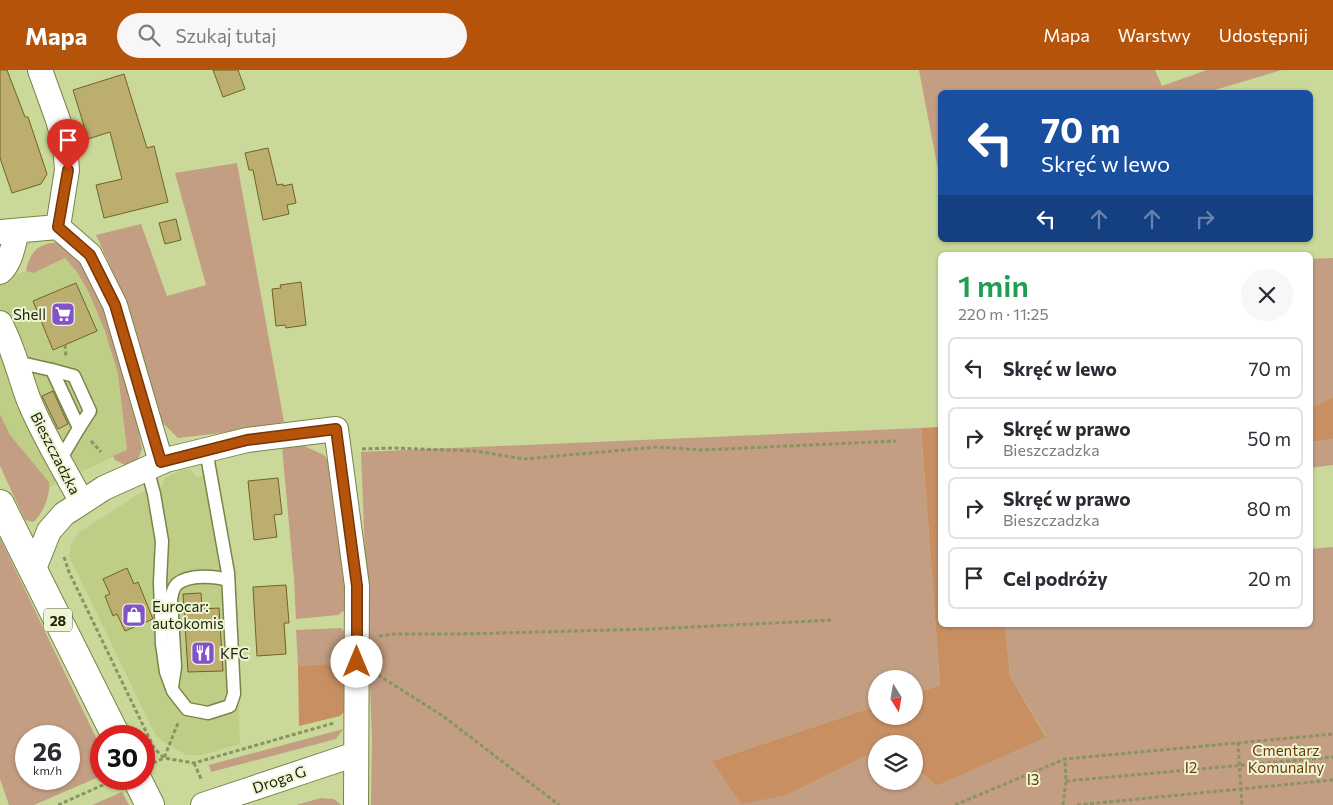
<!DOCTYPE html>
<html lang="pl">
<meta charset="utf-8">
<style>
:root{--surface:#fff;--page:#f7f7f7;--text:#2b2b33;--muted:#7c7c81;--line:#e1e1e2;--accent:#b45309}
body{margin:0;font-family:Commissioner,sans-serif;background:var(--page);color:var(--text);height:100vh;display:flex;flex-direction:column;font-size:19px;white-space:nowrap}
*{box-sizing:border-box;margin:0}
p{font-size:16px;color:var(--muted)}
.icon{flex:none;width:28px;height:28px;fill:none;stroke:currentColor;stroke-width:2;stroke-linecap:round;stroke-linejoin:round}
.map{position:relative;flex:1;overflow:hidden}
.side{position:absolute;left:938px;top:182px;width:375px;height:375px;display:flex;flex-direction:column;background:var(--surface);border-radius:8px;box-shadow:0 1px 4px #0004}
.side>*{flex:none}
.banner{position:absolute;left:938px;top:20px;width:375px;height:152px;border-radius:8px;box-shadow:0 1px 4px #0004;background:#1a4fa0;color:#fff;overflow:hidden}
.needle{width:32px;rotate:169deg}
.tools{position:absolute;left:868px;top:600px;display:grid;gap:10px}
.tools a{display:grid;place-items:center;width:55px;height:55px;border-radius:50%;background:var(--surface);box-shadow:0 1px 4px #0004;font-size:25px}
.speed{position:absolute;left:15px;top:655px;display:flex;gap:10px;font-size:25px;font-weight:700;text-align:center}
.speed>*{display:grid;place-content:center;width:65px;height:65px;border-radius:50%;background:var(--surface);box-shadow:0 1px 4px #0004;line-height:1}
.speed small{font-size:12px;font-weight:400}
.speed .limit{border:8px solid #d22;background:#fff;color:#111}
.pin{position:absolute;display:grid;place-items:center;width:42px;height:42px;color:#fff;margin:-51px -21px;border-radius:50% 50% 50% 0;rotate:-45deg;box-shadow:0 0 5px #0007}
.pin .icon{rotate:45deg}
.me{position:absolute;width:55px;margin:-28px;rotate:0deg;stroke-linejoin:round;filter:drop-shadow(0 0 4px #0008)}
.turn{display:flex;align-items:center;gap:18px;height:105px;padding:0 20px;font-size:22px}
.turn .icon{width:65px;height:65px;stroke-width:2.5}
.turn b{display:block;font-size:35px;line-height:42px}
.lanes{display:flex;align-items:center;height:48px;padding:0 20px;background:#0003;justify-content:center;gap:25px;direction:ltr}
.lanes .off{opacity:.35}
.round{display:grid;place-items:center;flex:none;width:52px;height:52px;border-radius:26px;background:var(--page)}
.headline{display:flex;align-items:center;justify-content:space-between;height:85px;padding:0 20px}
h1{font-size:30px;font-weight:600;line-height:38px;color:#1e9e55}
ul{padding:0;list-style:none}
li{display:flex;align-items:center;gap:15px;height:62px;margin:0 10px 8px;padding:0 10px;border:2px solid var(--line);border-radius:8px}
li div{flex:1}
li b{display:block;font-size:19px}
li em{font-style:normal}
header{display:flex;align-items:center;gap:30px;box-sizing:border-box;height:70px;padding:0 25px;background:var(--accent);color:#fff}
header strong{font-size:24px}
nav{display:flex;gap:28px;margin-inline-start:auto;font-size:18px}
.search{width:350px;height:45px;background:var(--page);display:flex;align-items:center;gap:12px;box-sizing:border-box;padding:0 18px;border-radius:28px;color:var(--muted);font-size:19px}
.map>svg:first-child{display:block}
.built{fill:#bfce87}
.green{fill:#c39e83;fill-rule:evenodd}
.forest{fill:#c88f63}
.building{fill:#bbae6f;stroke:#716424}
.lines{fill:none;stroke-linecap:round;stroke-linejoin:round}
.service-casing{stroke:#798448;stroke-width:15}
.minor-casing{stroke:#798448;stroke-width:26}
.primary-casing{stroke:#798448;stroke-width:30}
.path{stroke:#899463;stroke-width:3;stroke-dasharray:4 2.5;stroke-linecap:butt}
.service{stroke:#fff;stroke-width:12}
.minor{stroke:#fff;stroke-width:24}
.primary{stroke:#fff;stroke-width:28}
.route-casing{stroke:#753606;stroke-width:12}
.route{stroke:#b45309;stroke-width:9}
.labels{text-anchor:middle;dominant-baseline:central;stroke-width:4;stroke-linejoin:round;paint-order:stroke}
.shield{fill:#eef5d5;stroke:#5c6146;stroke-width:1}
.shield-label{font-size:14px;font-weight:bold;fill:#1d2208}
.poi-label{font-size:15px;fill:#1d2208;stroke:#eef5d5;text-anchor:start}
.street-label{font-size:15px;fill:#1d2208;stroke:#eef5d5}
.park-label{font-size:15px;fill:#6e3900;stroke:#eef5d5}
</style>
<header>
<strong>Mapa</strong>
<div class="search"><svg class="icon" aria-label="search" viewBox="0 0 24 24"><circle cx="10" cy="10" r="6"/><path d="M15 15l6 6"/></svg>Szukaj tutaj</div>
<nav><a>Mapa</a><a>Warstwy</a><a>Udostępnij</a></nav>
</header>
<div class="map">
<svg width="1333" height="735" viewBox="0 0 1333 735">
<rect width="100%" height="100%" fill="#cad899"/>
<g class="built">
<path d="M 65,188 L 77,202 L 89,223 L 105,261 L 118,304 L 127,380 L 50,417 L 49,412 L 10,365 L 0,344 L 0,210 L 26,201 L 33,203 Z"/>
<path d="M 190,399 L 197,407 L 218,404 L 233,517 L 240,674 L 201,685 L 186,685 L 161,670 L 155,664 L 69,486 L 71,474 L 78,463 L 142,422 L 162,416 L 165,408 L 181,400 Z"/>
</g>
<g class="green">
<path d="M 919,0 L 1155,0 L 1162,16 L 1207,0 L 1282,0 L 1208,22 L 940,22 L 939,105 Z"/>
<path d="M 237,93 L 284,352 L 222,363 L 178,368 L 162,352 L 129,237 L 96,165 L 141,154 L 167,226 L 206,215 L 175,103 Z"/>
<path d="M 58,172 L 71,177 L 97,211 L 133,334 L 142,379 L 138,389 L 132,394 L 127,396 L 115,390 L 113,386 L 127,380 L 118,304 L 105,261 L 89,223 L 77,202 L 65,188 L 33,203 L 26,201 C 30,181 38,174 58,172 Z"/>
<path d="M 1333,188 L 1333,327 L 1317,335 L 1310,336 L 1310,189 Z"/>
<path d="M 0,344 L 10,365 L 49,412 C 51,424 42,446 33,452 L 25,450 L 0,396 Z"/>
<path d="M 921,358 L 940,615 L 914,624 L 914,609 L 876,609 L 876,636 L 712,691 L 787,725 L 876,681 L 876,711 L 914,711 L 914,697 L 937,716 L 1046,666 L 1010,606 L 1005,555 L 1310,555 L 1310,479 L 1333,477 L 1333,735 L 371,735 L 372,668 L 361,382 Z"/>
<path d="M 1333,369 L 1333,395 L 1310,398 L 1310,372 Z"/>
<path d="M 304,376 L 324,385 L 335,401 L 346,539 L 338,545 L 296,549 L 294,509 L 282,377 Z"/>
<path d="M 0,468 L 101,678 L 101,706 L 34,735 L 9,735 L 0,709 ZM 26,666 L 69,666 L 69,709 L 26,709 Z"/>
<path d="M 341,558 L 346,563 L 345,599 L 326,594 L 298,596 L 296,560 Z"/>
<path d="M 343,659 L 336,669 L 211,702 L 209,695 Z"/>
<path d="M 122,722 L 129,735 L 92,735 Z"/>
<path d="M 321,728 L 334,729 L 341,735 L 296,735 Z"/>
</g>
<g class="forest">
<path d="M 1333,327 L 1333,369 L 1310,372 L 1310,336 L 1317,335 Z"/>
<path d="M 940,357 L 940,555 L 1005,555 L 1010,606 L 1046,667 L 937,716 L 914,697 L 914,674 L 876,674 L 876,681 L 787,725 L 741,734 L 712,691 L 876,636 L 876,646 L 914,646 L 914,624 L 940,615 L 921,358 Z"/>
<path d="M 326,594 L 345,599 L 346,640 L 340,646 L 299,656 L 298,596 Z"/>
</g>
<g class="building">
<path d="M 0,0 L 7,0 L 25,47 L 28,47 L 47,104 L 41,114 L 12,123 L 0,88 Z"/>
<path d="M 213,0 L 238,0 L 245,19 L 223,27 Z"/>
<path d="M 124,4 L 147,78 L 154,76 L 168,132 L 104,148 L 96,115 L 122,109 L 110,62 L 88,69 L 73,20 Z"/>
<path d="M 268,78 L 277,115 L 283,114 L 283,116 L 292,114 L 296,133 L 287,135 L 289,144 L 263,150 L 253,100 L 249,100 L 245,83 Z"/>
<path d="M 176,149 L 181,170 L 165,174 L 159,153 Z"/>
<path d="M 301,212 L 306,255 L 286,258 L 285,255 L 276,256 L 272,219 L 281,218 L 280,215 Z"/>
<path d="M 76,213 L 97,261 L 53,280 L 33,231 Z"/>
<path d="M 53,321 L 68,354 L 58,359 L 42,326 Z"/>
<path d="M 278,408 L 282,444 L 274,445 L 277,467 L 254,470 L 248,411 Z"/>
<path d="M 127,498 L 134,514 L 138,512 L 153,549 L 125,561 L 117,544 L 113,546 L 105,526 L 110,524 L 103,509 Z"/>
<path d="M 286,515 L 289,553 L 284,553 L 286,584 L 257,586 L 253,517 Z"/>
<path d="M 201,523 L 202,539 L 219,538 L 223,601 L 188,602 L 183,524 Z"/>
</g>
<g class="lines">
<g class="service-casing">
<g id="service">
<path d="M 17,292 L 52,300 L 79,358 L 60,390"/>
<path d="M 52,300 L 74,306 L 90,341 L 79,358"/>
<path d="M 147,398 L 154,424 L 162,471 L 160,512 L 162,574 L 166,602 L 173,621 L 187,639 L 208,643 L 230,636 L 234,624 L 228,503 L 206,380"/>
<path d="M 172,617 L 175,597 L 171,529 C 172,523 173,518 177,514 C 189,504 215,506 228,510"/>
</g>
</g>
<g class="minor-casing">
<g id="minor">
<path d="M 40,0 L 58,50 L 65,75 L 67,100 L 58,157"/>
<path d="M 0,162 L 58,157 L 90,185 L 115,235 L 161,392"/>
<path d="M 0,202 C 11,193 13,175 17,162"/>
<path d="M 0,253 C 13,277 19,303 28,328 C 42,364 64,398 81,431"/>
<path d="M 33,501 L 49,461 L 64,444 L 104,418 L 166,390 L 247,370 L 336,359 L 357,516 L 356,735"/>
<path d="M 203,735 L 356,684"/>
</g>
</g>
<g class="primary-casing">
<g id="primary">
<path d="M 0,434 L 116,666"/>
<path d="M 137,709 L 150,735"/>
</g>
</g>
<g class="path">
<path d="M 65,275 L 66,287"/>
<path d="M 91,371 L 101,382"/>
<path d="M 362,379 L 393,378 L 475,381 L 524,389 L 657,377 L 702,380 L 896,371"/>
<path d="M 64,487 L 69,502 L 154,678 L 164,688 L 194,693 L 334,653"/>
<path d="M 379,566 L 394,564 L 462,564 L 652,559 L 833,550"/>
<path d="M 378,605 L 443,646 L 559,735"/>
<path d="M 1238,672 L 1242,735"/>
<path d="M 153,693 L 164,688 L 178,653"/>
<path d="M 194,693 L 202,711"/>
<path d="M 1066,711 L 1333,687"/>
<path d="M 58,735 L 114,710"/>
<path d="M 955,735 L 1065,689 L 1333,664"/>
<path d="M 1063,735 L 1066,711 L 1065,689"/>
<path d="M 1077,735 L 1333,710"/>
</g>
<use href="#service" class="service"/>
<use href="#minor" class="minor"/>
<use href="#primary" class="primary"/>
</g>
<g class="lines">
<g class="route-casing">
<path id="route" d="M 68,100 L 58,157 L 90,185 L 115,235 L 161,392 L 247,370 L 336,359 L 357,516 L 357,592"/>
</g>
<use href="#route" class="route"/>
</g>
<defs>
<g id="supermarket-square" transform="scale(1.25)"><rect x="-9" y="-9" width="18" height="18" rx="4" fill="#8152ca" stroke="#eef5d5"/><path d="M-6-5.5h2.5l.6 2H6L4.5 2H-2.5L-4.4-4H-6ZM-1.5 3.2a1.3 1.3 0 1 0 .1 0ZM3 3.2a1.3 1.3 0 1 0 .1 0Z" fill="#fff"/></g>
<g id="shop-square" transform="scale(1.25)"><rect x="-9" y="-9" width="18" height="18" rx="4" fill="#8152ca" stroke="#eef5d5"/><path d="M-5-2.5h2.3a2.7 3.5 0 0 1 5.4 0H5L5.5 6h-11ZM-1.5-2.5h3a1.5 2.3 0 0 0-3 0Z" fill="#fff"/></g>
<g id="restaurant-square" transform="scale(1.25)"><rect x="-9" y="-9" width="18" height="18" rx="4" fill="#8152ca" stroke="#eef5d5"/><path d="M-5-6h1v4h1v-4h1v4h1v-4h1v5L-1.5 .5V6h-2V.5L-5-1ZM5-6V6H3V1.5H1.5Q1.5-4 5-6Z" fill="#fff"/></g>
</defs>
<g fill-rule="evenodd">
<use href="#supermarket-square" x="63" y="244"/>
<use href="#shop-square" x="134" y="545"/>
<use href="#restaurant-square" x="203" y="583"/>
</g>
<g class="labels">
<rect class="shield" x="44" y="538.5" width="28" height="23" rx="4"/>
<g class="shield-label">
<text x="58" y="550">28</text>
</g>
<g class="poi-label">
<text x="46" y="244" text-anchor="end">Shell</text>
<text x="152" y="536">Eurocar:<tspan x="152" dy="17">autokomis</tspan></text>
<text x="220" y="583">KFC</text>
</g>
<g class="street-label">
<text transform="translate(56 383) rotate(63)">Bieszczadzka</text>
<text transform="translate(279 709) rotate(-19)">Droga G</text>
</g>
<g class="park-label">
<text x="1286" y="680">Cmentarz<tspan x="1286" dy="17">Komunalny</tspan></text>
<text x="1191" y="697">I2</text>
<text x="1033" y="709">I3</text>
</g>
</g>
</svg>
<div class="tools">
<a><svg class="needle" viewBox="-14 -14 28 28"><path d="M0-13l5 13h-10z" fill="#e53935"/><path d="M0 13l5-13h-10z" fill="#7c7c81"/></svg></a>
<a><svg class="icon" aria-label="layers" viewBox="0 0 24 24"><path d="M12 4l9 5-9 5-9-5zM3 14l9 5 9-5"/></svg></a>
</div>
<div class="speed"><div>26<small>km/h</small></div><div class="limit">30</div></div>
<div class="pin" style="left:68px;top:100px;background:#d93025"><svg class="icon" aria-label="arrive" viewBox="0 0 24 24"><path d="M6 21V4h12l-3 4 3 4H6"/></svg></div>
<svg class="me" style="left:357px;top:592px" viewBox="-20 -20 40 40"><circle r="19" fill="#fff"/><path d="M0-13L10 11 0 6-10 11z" fill="#b45309"/></svg>
<div class="banner">
<div class="turn"><svg class="icon" aria-label="left" viewBox="0 0 24 24"><path d="M17 20v-9H6M10 6l-5 5 5 5"/></svg><div><b>70 m</b>Skręć w lewo</div></div>
<div class="lanes"><svg class="icon" aria-label="left" viewBox="0 0 24 24"><path d="M17 20v-9H6M10 6l-5 5 5 5"/></svg><svg class="icon off" aria-label="ahead" viewBox="0 0 24 24"><path d="M12 20V5M6 11l6-6 6 6"/></svg><svg class="icon off" aria-label="ahead" viewBox="0 0 24 24"><path d="M12 20V5M6 11l6-6 6 6"/></svg><svg class="icon off" aria-label="right" viewBox="0 0 24 24"><path d="M7 20v-9h11M14 6l5 5-5 5"/></svg></div>
</div>
<section class="side">
<div class="headline"><div><h1>1 min</h1><p>220 m · 11:25</p></div><a class="round"><svg class="icon" aria-label="close" viewBox="0 0 24 24"><path d="M6 6l12 12M18 6L6 18"/></svg></a></div>
<ul>
<li><svg class="icon" aria-label="left" viewBox="0 0 24 24"><path d="M17 20v-9H6M10 6l-5 5 5 5"/></svg><div><b>Skręć w lewo</b></div><em>70 m</em></li>
<li><svg class="icon" aria-label="right" viewBox="0 0 24 24"><path d="M7 20v-9h11M14 6l5 5-5 5"/></svg><div><b>Skręć w prawo</b><p>Bieszczadzka</p></div><em>50 m</em></li>
<li><svg class="icon" aria-label="right" viewBox="0 0 24 24"><path d="M7 20v-9h11M14 6l5 5-5 5"/></svg><div><b>Skręć w prawo</b><p>Bieszczadzka</p></div><em>80 m</em></li>
<li><svg class="icon" aria-label="arrive" viewBox="0 0 24 24"><path d="M6 21V4h12l-3 4 3 4H6"/></svg><div><b>Cel podróży</b></div><em>20 m</em></li>
</ul>
</section>
</div>
